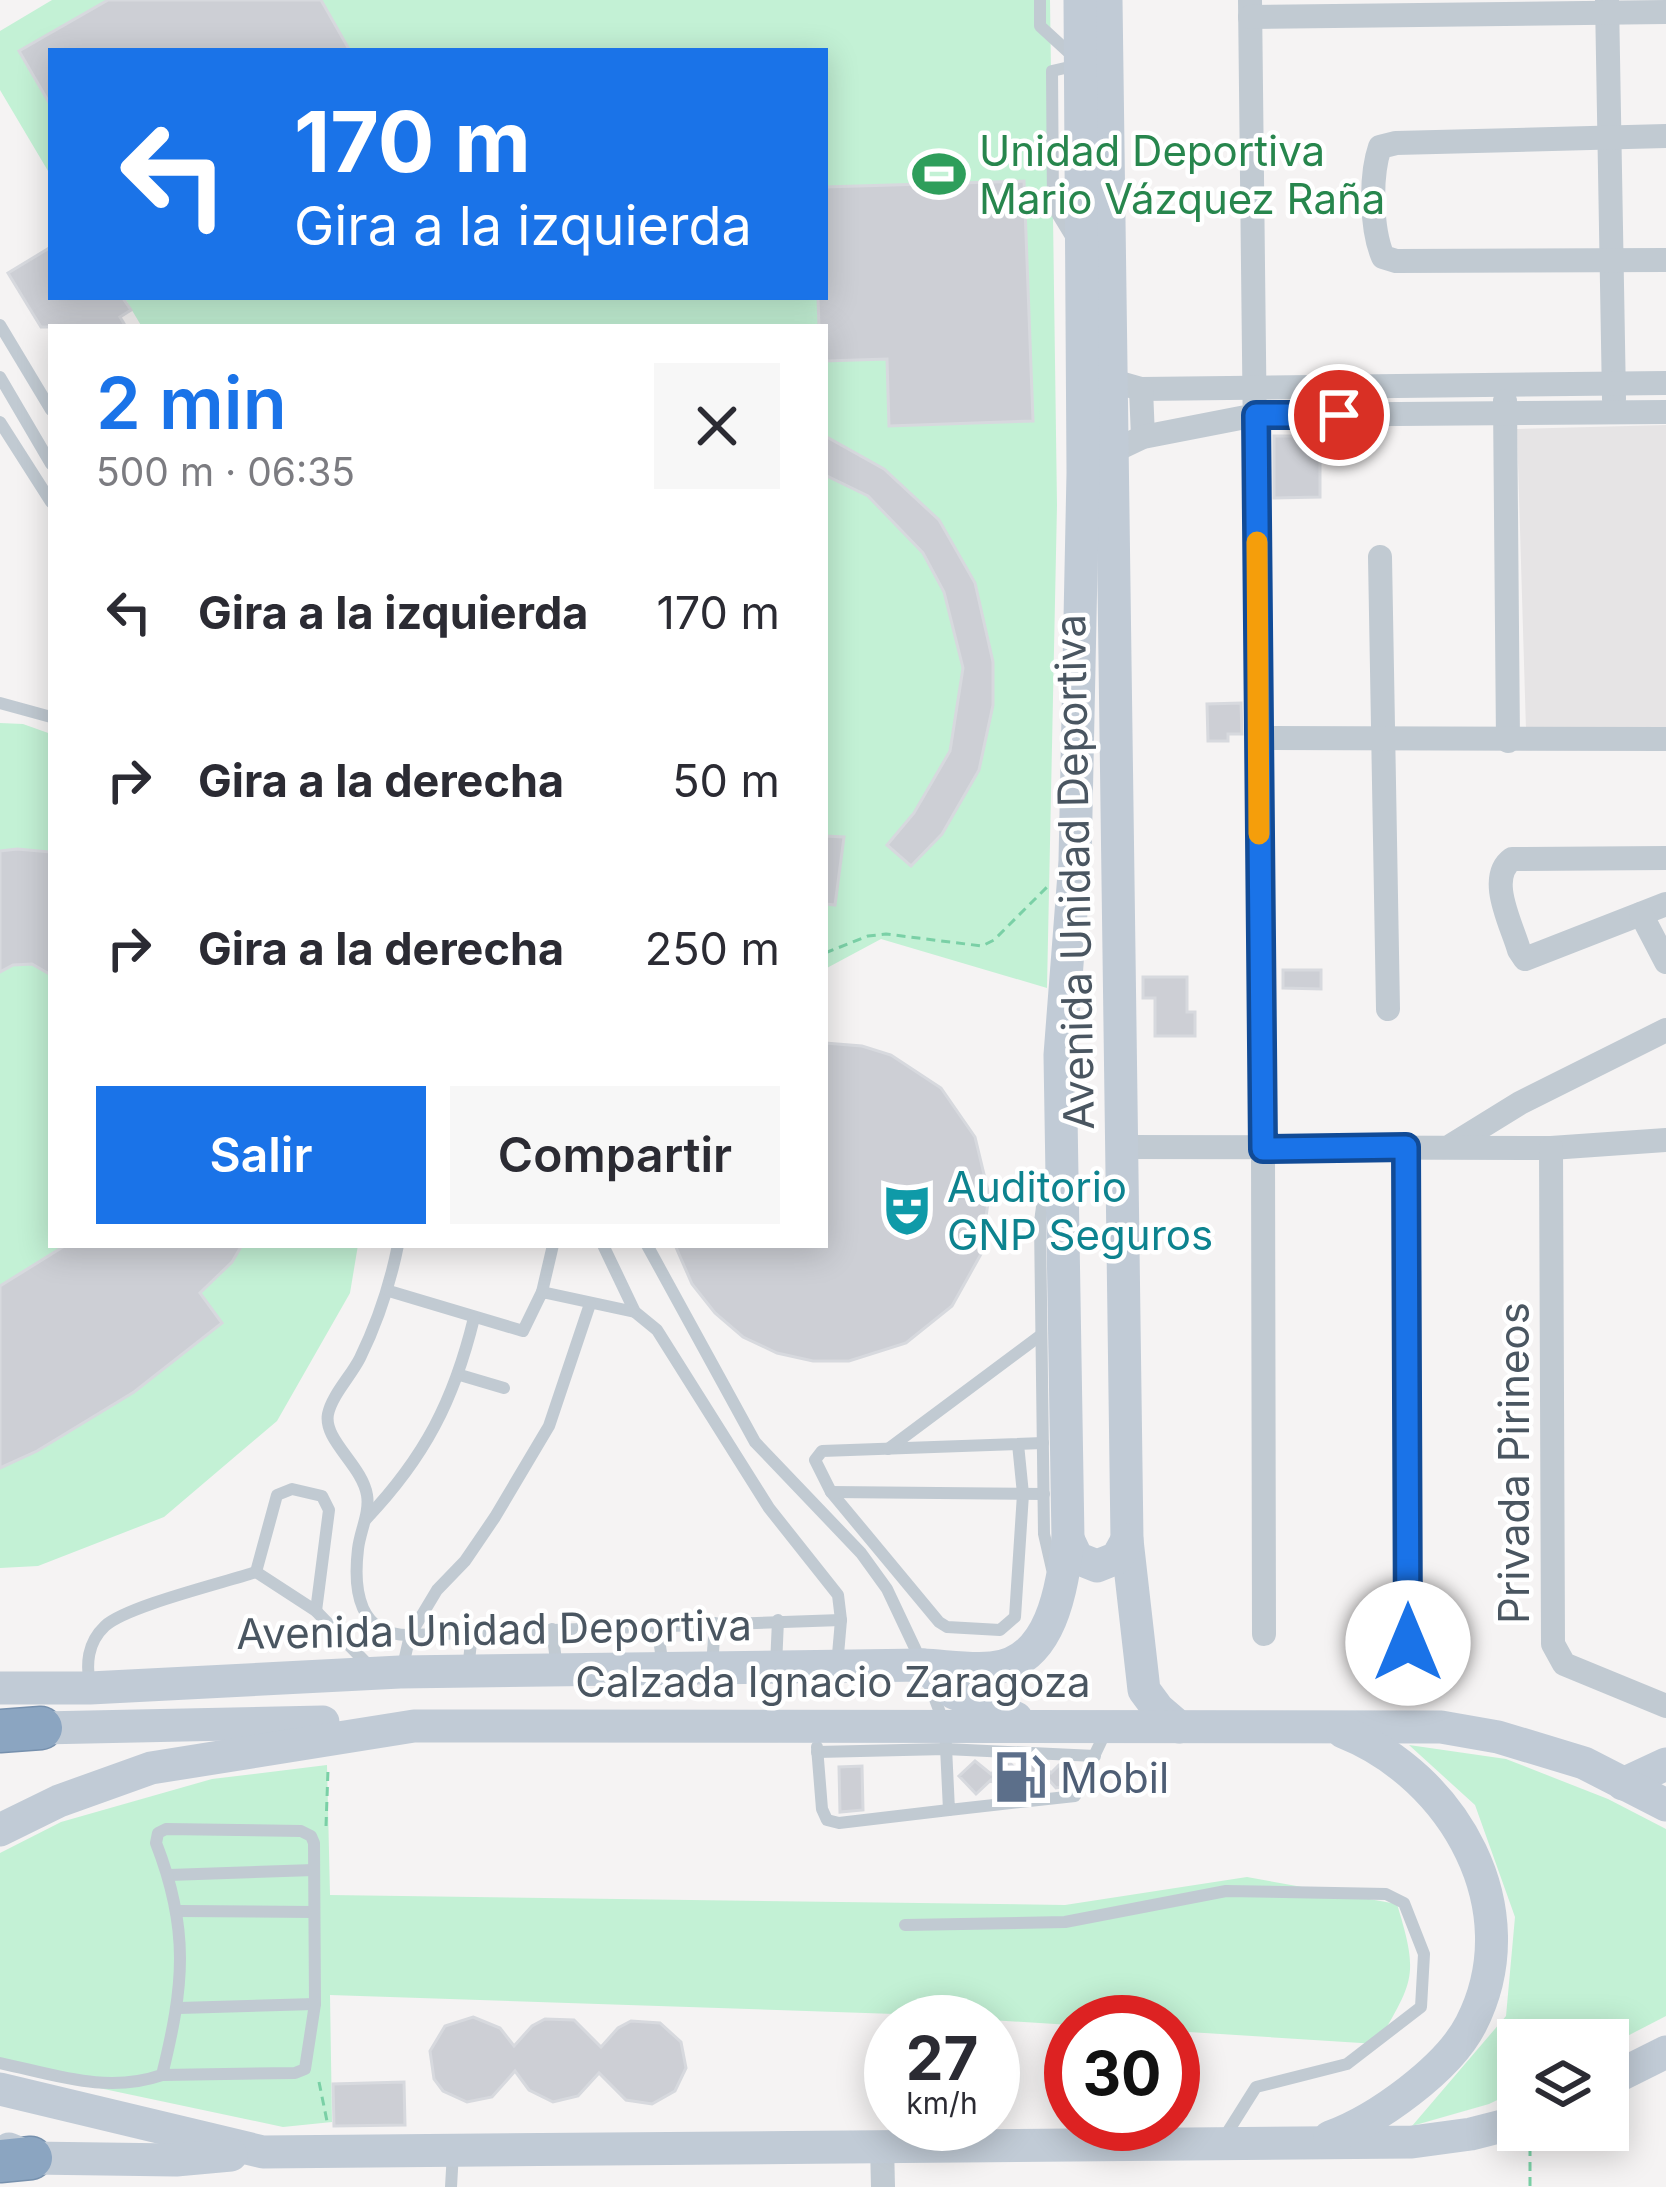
<!DOCTYPE html>
<html lang="es">
<meta charset="utf-8">
<style>
:root{--surface:#fff;--page:#f7f7f7;--text:#2b2b33;--muted:#7c7c81;--accent:#1a73e8}
body{margin:0;font-family:Inter,sans-serif;background:var(--page);color:var(--text);height:100vh;display:flex;flex-direction:column;font-size:45px;white-space:nowrap}
*{box-sizing:border-box;margin:0}
p{font-size:39px;color:var(--muted)}
.icon{flex:none;width:66px;height:66px;fill:none;stroke:currentColor;stroke-width:2;stroke-linecap:round;stroke-linejoin:round}
.map{position:relative;flex:1;overflow:hidden}
.details{position:absolute;left:48px;top:324px;width:780px;height:924px;display:flex;flex-direction:column;background:var(--surface);border-radius:0px;box-shadow:0 6px 30px #0003}
.details>*{flex:none}
.hud{position:absolute;left:48px;top:48px;width:780px;height:252px;border-radius:0px;box-shadow:0 6px 30px #0003;background:#1a73e8;color:#fff;overflow:hidden}
.buttons{position:absolute;left:1497px;top:2019px;display:grid;gap:24px}
.buttons a{display:grid;place-items:center;width:132px;height:132px;border-radius:0px;background:var(--surface);box-shadow:0 6px 30px #0003;font-size:60px}
.speed{position:absolute;left:864px;top:1995px;display:flex;gap:24px;font-size:60px;font-weight:700;text-align:center}
.speed>*{display:grid;place-content:center;width:156px;height:156px;border-radius:50%;background:var(--surface);box-shadow:0 6px 30px #0003;line-height:1}
.speed small{font-size:30px;font-weight:400}
.speed .limit{border:18px solid #d22;background:#fff;color:#111}
.pin{position:absolute;display:grid;place-items:center;width:102px;height:102px;color:#fff;margin:-51px;border:6px solid #fff;border-radius:50%;box-shadow:0 3px 12px #0007}
.me{position:absolute;width:132px;margin:-66px;rotate:0deg;stroke-linejoin:round;filter:drop-shadow(0 0 9px #0008)}
.turn{display:flex;align-items:center;gap:42px;height:252px;padding:0 48px;font-size:54px}
.turn .icon{width:156px;height:156px;stroke-width:2.5}
.turn b{display:block;font-size:84px;line-height:102px}
.round{display:grid;place-items:center;flex:none;width:126px;height:126px;border-radius:0px;background:var(--page)}
.summary{display:flex;align-items:center;justify-content:space-between;height:204px;padding:0 48px}
h1{font-size:72px;font-weight:600;line-height:90px;color:var(--accent)}
.primary-button{display:flex;gap:24px;margin-top:auto;padding:24px 48px}
.primary-button a{flex:1;height:138px;border-radius:0px;background:var(--accent);color:#fff;font-size:48px;font-weight:600;line-height:138px;text-align:center}
.primary-button a+a{background:var(--page);color:var(--text)}
ul{padding:0;list-style:none}
li{display:flex;align-items:center;gap:36px;height:168px;padding:0 48px}
li div{flex:1}
li b{display:block;font-size:45px}
li em{font-style:normal}
.map>svg:first-child{display:block}
.education{fill:#e6e4e5}
.green{fill:#c3f1d5}
.building{fill:#cdcfd5;stroke:#d7d9de;stroke-width:3}
.lines{fill:none;stroke-linecap:round;stroke-linejoin:round}
.highway-casing{stroke:#7690ad;stroke-width:45}
.path{stroke:#7ad0a6;stroke-width:3;stroke-dasharray:9 6;stroke-linecap:butt}
.lane{stroke:#c1cad2;stroke-width:12}
.street{stroke:#c1cad2;stroke-width:24}
.secondary{stroke:#c1cbd6;stroke-width:33}
.highway{stroke:#8ba5c1;stroke-width:42}
.route-casing{stroke:#114b97;stroke-width:30}
.route{stroke:#1a73e8;stroke-width:21}
.slow{stroke:#f59e0b;stroke-width:21}
.labels{text-anchor:middle;dominant-baseline:central;stroke-width:9;stroke-linejoin:round;paint-order:stroke}
.leisure-label{font-size:42px;fill:#27864d;stroke:#fff;text-anchor:start}
.street-label{font-size:42px;fill:#4a5661;stroke:#fff}
.culture-label{font-size:42px;fill:#0d838f;stroke:#fff;text-anchor:start}
.service-label{font-size:42px;fill:#4e5e75;stroke:#fff;text-anchor:start}
</style>
<div class="map">
<svg width="1666" height="2187" viewBox="0 0 1666 2187">
<rect width="100%" height="100%" fill="#f5f3f3"/>
<path class="education" d="M 1666,425 L 1666,727 L 1526,730 L 1517,429 Z"/>
<g class="green">
<path d="M 52,0 L 1050,0 L 1057,505 L 1047,988 L 881,939 L 825,969 L 825,327 L 142,327 L 124,297 L 825,297 L 825,51 L 51,51 L 51,176 L 0,90 L 0,31 Z"/>
<path d="M 0,723 L 23,724 L 51,734 L 51,1245 L 358,1245 L 350,1293 L 277,1421 L 164,1517 L 38,1566 L 0,1568 Z"/>
<path d="M 1409,1745 L 1506,1759 L 1608,1799 L 1666,1829 L 1666,2016 L 1608,2046 L 1608,2040 L 1518,2040 L 1518,2090 L 1489,2104 L 1412,2126 L 1506,2016 L 1515,1917 L 1475,1805 Z"/>
<path d="M 327,1765 L 330,1895 L 1065,1905 L 1247,1877 L 1397,1904 C 1419,1976 1414,1980 1377,2044 L 1173,2031 L 1173,2022 L 1071,2025 L 895,2014 L 330,1995 L 332,2122 L 283,2127 L 0,2067 L 0,1853 L 61,1822 L 212,1779 Z"/>
</g>
<g class="building">
<path d="M 108,0 L 321,0 L 350,51 L 51,51 L 51,106 L 19,51 Z"/>
<path d="M 1024,181 L 1033,421 L 889,426 L 887,359 L 825,361 L 825,327 L 819,327 L 818,297 L 825,297 L 825,187 Z"/>
<path d="M 51,247 L 51,297 L 122,297 L 131,310 L 120,317 L 126,327 L 41,327 L 8,273 Z"/>
<path d="M 825,436 L 884,469 L 939,520 L 975,583 L 993,662 L 993,705 L 979,770 L 942,834 L 911,866 L 887,845 L 914,813 L 950,751 L 963,668 L 944,592 L 923,553 L 868,496 L 825,475 Z"/>
<path d="M 1274,436 L 1320,436 L 1320,497 L 1274,498 Z"/>
<path d="M 1241,703 L 1242,734 L 1228,734 L 1228,741 L 1208,741 L 1207,704 Z"/>
<path d="M 825,836 L 844,837 L 835,905 L 825,904 Z"/>
<path d="M 17,849 L 51,852 L 51,975 L 32,964 L 13,965 L 0,972 L 0,851 Z"/>
<path d="M 1283,970 L 1321,970 L 1321,989 L 1283,988 Z"/>
<path d="M 1143,977 L 1187,977 L 1187,1012 L 1195,1012 L 1195,1036 L 1155,1036 L 1155,998 L 1143,998 Z"/>
<path d="M 825,1043 L 862,1046 L 891,1055 L 941,1088 L 975,1137 L 989,1195 L 981,1254 L 952,1306 L 906,1343 L 849,1361 L 813,1361 L 777,1353 L 743,1337 L 715,1313 L 692,1284 L 675,1245 L 825,1245 Z"/>
<path d="M 66,1245 L 242,1245 L 232,1262 L 200,1293 L 222,1323 L 134,1392 L 37,1451 L 0,1468 L 0,1286 Z"/>
<path d="M 975,1761 L 991,1774 L 1004,1762 L 1009,1762 L 1020,1774 L 1031,1764 L 1042,1764 L 1051,1773 L 1059,1765 L 1069,1765 L 1075,1772 L 1068,1786 L 1056,1788 L 1049,1780 L 1039,1789 L 1029,1790 L 1020,1780 L 1003,1793 L 991,1780 L 976,1794 L 959,1776 Z"/>
<path d="M 862,1766 L 863,1810 L 840,1812 L 839,1767 Z"/>
<path d="M 473,2017 L 500,2028 L 514,2046 L 532,2026 L 545,2019 L 574,2020 L 601,2047 L 618,2028 L 631,2021 L 660,2023 L 681,2042 L 686,2068 L 675,2091 L 652,2104 L 626,2100 L 599,2073 L 578,2096 L 553,2102 L 529,2090 L 515,2071 L 492,2097 L 467,2102 L 443,2091 L 434,2079 L 430,2051 L 445,2026 Z"/>
<path d="M 404,2082 L 405,2125 L 334,2126 L 333,2084 Z"/>
</g>
<g class="lines">
<g class="highway-casing">
<g id="highway">
<path d="M 0,1731 L 41,1728"/>
<path d="M 0,2161 L 31,2158"/>
</g>
</g>
<g class="path">
<path d="M 825,953 L 868,936 L 886,934 L 982,946 L 994,940 L 1047,887"/>
<path d="M 326,1826 L 328,1770"/>
<path d="M 319,2082 L 328,2126"/>
<path d="M 1530,2147 L 1530,2187"/>
</g>
<g class="lane">
<path d="M 1040,0 L 1040,26 L 1076,59"/>
<path d="M 1073,240 L 1053,207 L 1052,71 L 1078,65"/>
<path d="M 0,325 L 51,410"/>
<path d="M 0,377 L 51,464"/>
<path d="M 0,422 L 51,502"/>
<path d="M 0,703 L 51,717"/>
<path d="M 398,1245 C 390,1285 378,1321 360,1358 C 351,1376 332,1395 328,1414 C 323,1440 362,1465 367,1495 C 370,1513 360,1531 358,1549 C 353,1591 359,1636 410,1635 L 841,1620 L 838,1595 L 769,1508 L 657,1330 L 635,1312 L 603,1245"/>
<path d="M 647,1245 L 755,1442 L 861,1553 L 887,1589 L 921,1661"/>
<path d="M 389,1291 L 523,1331 L 542,1292 L 635,1312"/>
<path d="M 542,1292 L 553,1245"/>
<path d="M 460,1375 L 504,1388"/>
<path d="M 1018,1444 L 1023,1494 L 1015,1617 L 1000,1630 L 947,1627 L 939,1622 L 831,1492 L 815,1460 L 822,1451 L 1043,1443"/>
<path d="M 888,1449 L 1041,1335"/>
<path d="M 831,1492 L 1044,1494"/>
<path d="M 366,1519 C 425,1457 454,1400 474,1318"/>
<path d="M 1052,1569 L 1044,1534 L 1040,1222 L 1043,1199 L 1056,1182"/>
<path d="M 256,1572 L 277,1495 L 292,1489 L 322,1496 L 329,1510 L 316,1611"/>
<path d="M 657,1625 L 663,1667"/>
<path d="M 552,1629 L 557,1669"/>
<path d="M 403,1666 L 410,1635 L 437,1590 L 465,1561 L 495,1517 L 549,1426 L 590,1304"/>
<path d="M 776,1666 L 778,1620"/>
<path d="M 837,1666 L 841,1620"/>
<path d="M 712,1667 L 715,1623"/>
<path d="M 468,1670 L 472,1633"/>
<path d="M 930,1686 L 945,1726 L 949,1810 L 1075,1796 L 1107,1729"/>
<path d="M 90,1687 C 86,1664 87,1643 105,1626 C 127,1606 223,1583 256,1572 L 316,1611 L 374,1671"/>
<path d="M 817,1747 L 822,1809 L 827,1820 L 839,1823 L 949,1810"/>
<path d="M 817,1752 L 946,1749 L 1095,1756"/>
<path d="M 169,1875 L 314,1870"/>
<path d="M 179,1911 L 314,1912"/>
<path d="M 905,1925 L 1065,1922 L 1226,1891 L 1386,1894 L 1404,1903 L 1424,1954 L 1421,2007 L 1347,2064 L 1256,2087 L 1222,2141"/>
<path d="M 179,2008 L 315,2004"/>
<path d="M 0,2063 C 56,2075 107,2094 162,2075 C 184,1986 190,1930 156,1843 L 158,1833 L 166,1829 L 301,1831 L 311,1836 L 314,1843 L 315,2004 L 305,2069 L 295,2073 L 162,2075"/>
<path d="M 451,2187 L 453,2152"/>
</g>
<g class="street">
<path d="M 1250,0 L 1263,1149 L 1264,1634"/>
<path d="M 1607,0 L 1614,399"/>
<path d="M 1250,17 L 1666,12"/>
<path d="M 1666,136 L 1396,143 L 1380,147 C 1370,176 1371,229 1383,257 L 1396,261 L 1666,260"/>
<path d="M 1099,377 L 1141,389 L 1666,383"/>
<path d="M 1141,389 L 1143,437"/>
<path d="M 1505,401 L 1508,741"/>
<path d="M 1103,456 L 1143,437 L 1256,415 L 1666,412"/>
<path d="M 1380,557 L 1388,1009"/>
<path d="M 1258,738 L 1666,739"/>
<path d="M 1666,858 L 1512,859 C 1486,878 1512,925 1519,950 L 1525,959 L 1666,904"/>
<path d="M 1641,914 L 1666,962"/>
<path d="M 1452,1145 L 1520,1103 L 1666,1030"/>
<path d="M 1406,1146 L 1408,1643"/>
<path d="M 1123,1147 L 1551,1148 L 1666,1140"/>
<path d="M 1551,1148 L 1553,1644 L 1564,1664 L 1666,1706"/>
<path d="M 882,2145 L 883,2187"/>
</g>
<g class="secondary">
<path d="M 1106,0 L 1127,1540 L 1144,1690 L 1158,1709 L 1179,1727"/>
<path d="M 1068,1539 L 1077,1558 L 1097,1566 L 1117,1558 L 1127,1540"/>
<path d="M 923,1665 L 954,1693 L 1016,1718"/>
<path d="M 0,1688 L 90,1688 L 400,1672 L 923,1665 C 945,1666 969,1670 991,1668 C 1052,1664 1062,1587 1068,1539 L 1060,1055 L 1075,861 L 1083,473 L 1080,0"/>
<path d="M 41,1728 L 323,1722"/>
<path d="M 1623,1784 L 1666,1764"/>
<path d="M 0,1830 L 59,1801 L 151,1768 L 414,1726 L 1441,1727 L 1498,1737 L 1584,1763 L 1666,1805"/>
<path d="M 1608,2081 L 1666,2052"/>
<path d="M 0,2089 L 263,2152 L 1412,2142 L 1471,2134 L 1518,2122"/>
<path d="M 1330,2137 C 1377,2120 1448,2069 1471,2024 C 1530,1909 1454,1776 1343,1732"/>
<path d="M 9,2149 L 31,2158 L 176,2160 L 231,2155"/>
</g>
<use href="#highway" class="highway"/>
</g>
<g class="lines">
<g class="route-casing">
<path id="route" d="M 1339,415 L 1256,415 L 1263,1149 L 1406,1147 L 1408,1643"/>
</g>
<use href="#route" class="route"/>
<path class="slow" d="M 1257,542 L 1259,834"/>
</g>
<defs>
<g id="stadium-bare" transform="scale(4.14)"><path d="M0-5a6.5 5 0 1 0 0 10a6.5 5 0 1 0 0-10ZM-3.5-1.8h7v3.6h-7Z" fill="#2e9e5b" stroke="#fff" stroke-width="2.5" paint-order="stroke"/></g>
<g id="theatre-bare" transform="scale(4.14)"><path d="M-5-5.5Q0-4 5-5.5V0Q5 5 0 6Q-5 5-5 0ZM-3.3-2.5H-1v1.5H-3.3ZM1-2.5H3.3v1.5H1ZM-2.8 1Q0 5.5 2.8 1Z" fill="#0f9aa8" stroke="#fff" stroke-width="2.5" paint-order="stroke"/></g>
<g id="fuel-bare" transform="scale(4.14)"><path d="M-5.5-6h7V0h2V4h1.3V-2.5L3-4.5l.8-.8L6-3V5H2.5V1h-1V6h-7ZM-4.2-4.7v3.2H.2V-4.7Z" fill="#5c6f8a" stroke="#fff" stroke-width="2.5" paint-order="stroke"/></g>
</defs>
<g fill-rule="evenodd">
<use href="#stadium-bare" x="939" y="174"/>
<use href="#theatre-bare" x="907" y="1210"/>
<use href="#fuel-bare" x="1020" y="1777"/>
</g>
<g class="labels">
<g class="leisure-label">
<text x="979" y="150">Unidad Deportiva<tspan x="979" dy="48">Mario Vázquez Raña</tspan></text>
</g>
<g class="street-label">
<text transform="translate(1074 872) rotate(-91)">Avenida Unidad Deportiva</text>
<text transform="translate(1513 1463) rotate(-90)">Privada Pirineos</text>
<text transform="translate(494 1629) rotate(-1)">Avenida Unidad Deportiva</text>
<text x="833" y="1681">Calzada Ignacio Zaragoza</text>
</g>
<g class="culture-label">
<text x="947" y="1186">Auditorio<tspan x="947" dy="48">GNP Seguros</tspan></text>
</g>
<g class="service-label">
<text x="1060" y="1777">Mobil</text>
</g>
</g>
</svg>
<div class="buttons">
<a><svg class="icon" aria-label="layers" viewBox="0 0 24 24"><path d="M12 4l9 5-9 5-9-5zM3 14l9 5 9-5"/></svg></a>
</div>
<div class="speed"><div>27<small>km/h</small></div><div class="limit">30</div></div>
<div class="pin" style="left:1339px;top:415px;background:#d93025"><svg class="icon" aria-label="arrive" viewBox="0 0 24 24"><path d="M6 21V4h12l-3 4 3 4H6"/></svg></div>
<svg class="me" style="left:1408px;top:1643px" viewBox="-20 -20 40 40"><circle r="19" fill="#fff"/><path d="M0-13L10 11 0 6-10 11z" fill="#1a73e8"/></svg>
<div class="hud">
<div class="turn"><svg class="icon" aria-label="left" viewBox="0 0 24 24"><path d="M17 20v-9H6M10 6l-5 5 5 5"/></svg><div><b>170 m</b>Gira a la izquierda</div></div>
</div>
<section class="details">
<div class="summary"><div><h1>2 min</h1><p>500 m · 06:35</p></div><a class="round"><svg class="icon" aria-label="close" viewBox="0 0 24 24"><path d="M6 6l12 12M18 6L6 18"/></svg></a></div>
<ul>
<li><svg class="icon" aria-label="left" viewBox="0 0 24 24"><path d="M17 20v-9H6M10 6l-5 5 5 5"/></svg><div><b>Gira a la izquierda</b></div><em>170 m</em></li>
<li><svg class="icon" aria-label="right" viewBox="0 0 24 24"><path d="M7 20v-9h11M14 6l5 5-5 5"/></svg><div><b>Gira a la derecha</b></div><em>50 m</em></li>
<li><svg class="icon" aria-label="right" viewBox="0 0 24 24"><path d="M7 20v-9h11M14 6l5 5-5 5"/></svg><div><b>Gira a la derecha</b></div><em>250 m</em></li>
</ul>
<div class="primary-button"><a>Salir</a><a>Compartir</a></div>
</section>
</div>
